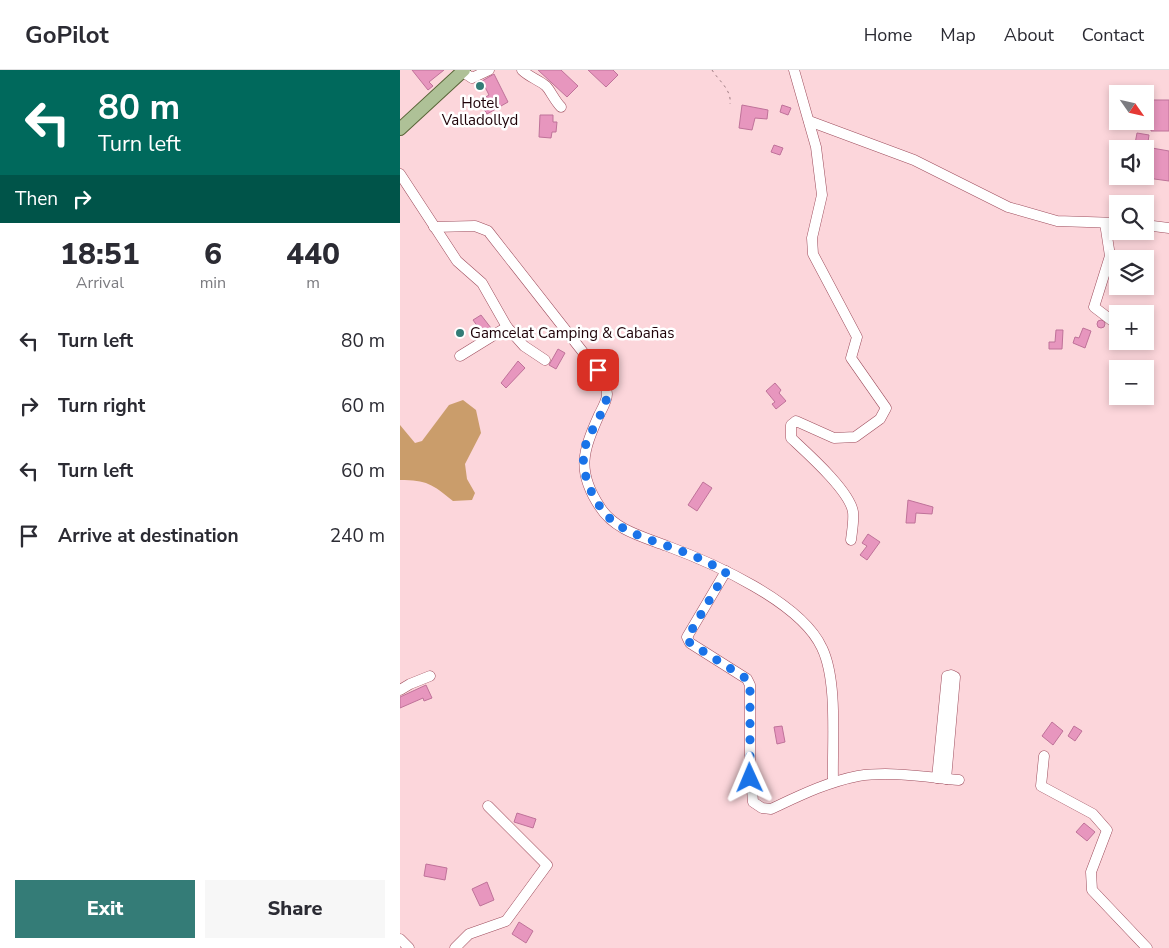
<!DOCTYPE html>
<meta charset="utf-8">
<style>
:root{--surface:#fff;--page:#f7f7f7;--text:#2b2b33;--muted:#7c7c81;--line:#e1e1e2;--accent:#347c77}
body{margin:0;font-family:"Nunito Sans",sans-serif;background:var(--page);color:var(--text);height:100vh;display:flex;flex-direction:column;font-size:19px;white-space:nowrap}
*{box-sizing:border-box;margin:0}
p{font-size:16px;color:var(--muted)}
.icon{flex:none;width:28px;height:28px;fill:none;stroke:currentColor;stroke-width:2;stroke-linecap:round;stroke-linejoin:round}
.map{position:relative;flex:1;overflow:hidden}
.details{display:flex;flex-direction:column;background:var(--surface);width:400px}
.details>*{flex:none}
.top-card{background:#00695c;color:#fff;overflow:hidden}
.needle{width:32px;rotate:124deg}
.fabs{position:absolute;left:709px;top:15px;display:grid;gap:10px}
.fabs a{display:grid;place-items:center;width:45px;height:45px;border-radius:0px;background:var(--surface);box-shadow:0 2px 8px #0003;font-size:25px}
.pin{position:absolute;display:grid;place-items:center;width:42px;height:42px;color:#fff;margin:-21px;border-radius:10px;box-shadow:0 2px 8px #0006}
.me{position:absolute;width:55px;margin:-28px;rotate:359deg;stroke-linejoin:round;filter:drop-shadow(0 0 4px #0008)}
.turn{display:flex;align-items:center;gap:18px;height:105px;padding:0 15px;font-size:22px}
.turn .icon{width:65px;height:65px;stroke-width:2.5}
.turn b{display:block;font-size:35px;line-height:42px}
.then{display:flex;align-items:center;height:48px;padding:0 15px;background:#0003;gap:10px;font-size:19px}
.eta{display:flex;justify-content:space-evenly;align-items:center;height:85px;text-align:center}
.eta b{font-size:30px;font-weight:800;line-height:35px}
.cta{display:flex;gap:10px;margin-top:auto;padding:10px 15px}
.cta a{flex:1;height:58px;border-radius:0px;background:var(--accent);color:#fff;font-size:20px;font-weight:800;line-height:58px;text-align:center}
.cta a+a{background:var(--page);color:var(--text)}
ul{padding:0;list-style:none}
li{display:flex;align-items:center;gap:15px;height:65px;padding:0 15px}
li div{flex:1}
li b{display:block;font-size:19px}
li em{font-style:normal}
header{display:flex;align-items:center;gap:30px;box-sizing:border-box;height:70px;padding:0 25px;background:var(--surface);border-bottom:1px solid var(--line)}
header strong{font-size:24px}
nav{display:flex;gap:28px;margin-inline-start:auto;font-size:18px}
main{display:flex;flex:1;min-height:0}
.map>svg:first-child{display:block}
.forest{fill:#ca9d6b}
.building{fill:#e796be;stroke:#bf7299}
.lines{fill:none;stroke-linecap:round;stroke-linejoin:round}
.minor-casing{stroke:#9e4d5d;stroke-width:11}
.major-casing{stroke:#586437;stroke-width:14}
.path{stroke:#a07e84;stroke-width:1;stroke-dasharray:2.5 4;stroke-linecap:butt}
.minor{stroke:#fff;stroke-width:10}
.major{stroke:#aec197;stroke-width:12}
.route{stroke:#1a73e8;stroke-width:9;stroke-dasharray:0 16.2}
.poi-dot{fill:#347c77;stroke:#fff;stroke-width:2}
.labels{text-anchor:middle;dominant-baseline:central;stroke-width:5;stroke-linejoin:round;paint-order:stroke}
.poi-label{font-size:15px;fill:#1e0208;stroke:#fff}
</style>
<header>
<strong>GoPilot</strong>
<nav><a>Home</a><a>Map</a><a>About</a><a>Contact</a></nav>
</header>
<main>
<section class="details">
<div class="top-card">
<div class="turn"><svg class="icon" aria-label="left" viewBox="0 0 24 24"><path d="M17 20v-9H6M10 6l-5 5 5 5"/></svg><div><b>80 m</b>Turn left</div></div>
<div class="then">Then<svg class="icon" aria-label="right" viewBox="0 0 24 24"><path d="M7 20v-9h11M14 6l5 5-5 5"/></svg></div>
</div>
<div class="eta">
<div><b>18:51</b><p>Arrival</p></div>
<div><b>6</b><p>min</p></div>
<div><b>440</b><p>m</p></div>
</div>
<ul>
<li><svg class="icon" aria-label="left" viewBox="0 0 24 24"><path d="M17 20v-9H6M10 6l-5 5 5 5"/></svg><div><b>Turn left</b></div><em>80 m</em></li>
<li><svg class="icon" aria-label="right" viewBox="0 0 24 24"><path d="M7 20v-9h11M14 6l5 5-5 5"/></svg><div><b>Turn right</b></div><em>60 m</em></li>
<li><svg class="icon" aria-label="left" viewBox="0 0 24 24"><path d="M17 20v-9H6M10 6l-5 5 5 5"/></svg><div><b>Turn left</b></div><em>60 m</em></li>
<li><svg class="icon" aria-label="arrive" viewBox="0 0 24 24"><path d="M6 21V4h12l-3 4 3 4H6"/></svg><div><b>Arrive at destination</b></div><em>240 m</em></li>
</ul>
<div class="cta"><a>Exit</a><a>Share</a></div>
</section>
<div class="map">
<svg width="769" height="878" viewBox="0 0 769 878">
<rect width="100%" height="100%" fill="#fcd6db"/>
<path class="forest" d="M 63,330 L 76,340 L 81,363 L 65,394 L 67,409 L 75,423 L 72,430 L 53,431 C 32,414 27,410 0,410 L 0,355 L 15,373 L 22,371 L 49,335 Z"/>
<g class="building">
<path d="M 12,0 L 44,0 L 29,12 L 33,16 L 28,20 Z"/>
<path d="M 138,0 L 161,0 L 178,16 L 167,27 Z"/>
<path d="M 188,0 L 213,0 L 218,5 L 206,17 Z"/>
<path d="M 94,4 L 108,32 L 87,44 L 79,31 L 89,25 L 82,11 Z"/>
<path d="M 752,30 L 769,30 L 769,61 L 751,61 Z"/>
<path d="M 342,35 L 368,40 L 367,49 L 355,48 L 352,60 L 339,58 Z"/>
<path d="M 382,35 L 391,38 L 388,45 L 380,42 Z"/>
<path d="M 140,45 L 153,45 L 153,52 L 157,52 L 156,62 L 152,62 L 151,68 L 139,67 Z"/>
<path d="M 737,63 L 749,65 L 747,79 L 734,79 Z"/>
<path d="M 374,75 L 383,78 L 380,85 L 371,82 Z"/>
<path d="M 752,78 L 769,81 L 769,111 L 747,108 Z"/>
<path d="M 81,245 L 91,258 L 79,266 L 74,259 L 78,257 L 73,250 Z"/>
<circle cx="701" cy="254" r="4"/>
<path d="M 683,258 L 691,261 L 685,278 L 673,273 L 675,267 L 679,268 Z"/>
<path d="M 656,260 L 663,260 L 662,279 L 649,279 L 649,272 L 655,272 Z"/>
<path d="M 158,279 L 165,283 L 156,299 L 149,295 Z"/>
<path d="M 118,291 L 125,298 L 106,318 L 101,313 Z"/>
<path d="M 375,313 L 381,320 L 379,323 L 386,331 L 376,339 L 372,334 L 375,332 L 366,321 Z"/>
<path d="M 303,412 L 312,418 L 297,441 L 288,435 Z"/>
<path d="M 508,430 L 533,437 L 532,444 L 516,443 L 515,453 L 506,453 Z"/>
<path d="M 468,464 L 480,472 L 467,490 L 460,485 L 467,476 L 462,473 Z"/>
<path d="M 26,615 L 32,628 L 24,631 L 23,628 L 0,638 L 0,627 Z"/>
<path d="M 652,652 L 663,661 L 653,675 L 642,666 Z"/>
<path d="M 382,656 L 385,672 L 377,674 L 374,657 Z"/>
<path d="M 674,656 L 682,661 L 675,671 L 668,666 Z"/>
<path d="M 117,743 L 136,749 L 133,758 L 114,752 Z"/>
<path d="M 684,753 L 695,762 L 687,771 L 676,762 Z"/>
<path d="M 26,794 L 47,798 L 45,810 L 24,806 Z"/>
<path d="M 87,812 L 94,830 L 80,836 L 72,819 Z"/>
<path d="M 119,852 L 133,861 L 126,873 L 112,864 Z"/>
</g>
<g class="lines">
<g class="minor-casing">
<g id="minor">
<path d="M 122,0 C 129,7 139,10 146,16 C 150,20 155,31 161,37"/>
<path d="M 394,0 L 416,77 L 422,125 L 412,168 L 413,184 L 457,267 L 451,288 L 486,338 L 480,349 L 455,367 L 434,368 L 396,351 L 391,355 L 391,368 C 407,383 450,421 453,442 C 454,451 452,461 451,470"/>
<path d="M 63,2 L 72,8 L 89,0"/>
<path d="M 409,51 L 514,90 L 608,137 L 657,151 L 718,153"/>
<path d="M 0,104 L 57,191 L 82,213 L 107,257 L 124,276 L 145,290"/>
<path d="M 705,153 L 710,186 L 694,237 L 715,253"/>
<path d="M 745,155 L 769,158"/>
<path d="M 34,157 L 75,156 L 88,161 L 197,300 C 202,308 207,315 207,324 C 207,331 202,339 199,345 C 183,381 176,401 200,437 C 214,460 244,467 267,476 C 313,493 401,532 422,578 C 438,611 432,674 433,712"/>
<path d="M 60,286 L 107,257"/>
<path d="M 326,501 L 287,567 L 290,573 L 347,609 L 350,615 L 350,693 L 353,732 L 362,738 L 371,739 C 399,726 427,712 458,706 C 490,701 526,707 559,710"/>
<path d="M 0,620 L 10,614 L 30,606"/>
<path d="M 644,686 L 641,716 L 693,744 L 707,760 L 691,802 L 692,820 L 747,878"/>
<path d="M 537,708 L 547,606 L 551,605 L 555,607 L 546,709"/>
<path d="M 0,869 L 9,878"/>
<path d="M 55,878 L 69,864 L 106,851 L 147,795 L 88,736"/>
</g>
</g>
<g class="major-casing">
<path id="major" d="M 0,59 L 64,0"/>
</g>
<path class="path" d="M 312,0 C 319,11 332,20 330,34"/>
<use href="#minor" class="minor"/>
<use href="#major" class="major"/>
</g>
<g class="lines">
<path class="route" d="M 198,300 C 202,308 208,315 207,324 C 207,339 189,362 185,377 C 178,401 195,437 214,452 C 233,466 258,472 281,481 C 296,486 311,494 326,502 L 287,568 L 290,573 L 347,609 L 350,615 L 350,708"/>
</g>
<g class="poi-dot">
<circle cx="80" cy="16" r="5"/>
<circle cx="60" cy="263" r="5"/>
</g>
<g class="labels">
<g class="poi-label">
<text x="80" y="33">Hotel<tspan x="80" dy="17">Valladollyd</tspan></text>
<text x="70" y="263" text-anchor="start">Gamcelat Camping &amp; Cabañas</text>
</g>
</g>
</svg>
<div class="fabs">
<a><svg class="needle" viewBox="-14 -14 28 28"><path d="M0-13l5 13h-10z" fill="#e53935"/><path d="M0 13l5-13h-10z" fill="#7c7c81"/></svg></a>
<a><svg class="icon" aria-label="sound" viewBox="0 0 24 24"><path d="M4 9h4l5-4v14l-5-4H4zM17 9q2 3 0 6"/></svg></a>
<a><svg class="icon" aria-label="search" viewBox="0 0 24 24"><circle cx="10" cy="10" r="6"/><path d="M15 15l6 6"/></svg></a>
<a><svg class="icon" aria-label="layers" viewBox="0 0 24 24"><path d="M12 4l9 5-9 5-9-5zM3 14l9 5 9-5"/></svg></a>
<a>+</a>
<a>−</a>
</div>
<div class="pin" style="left:198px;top:300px;background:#d93025"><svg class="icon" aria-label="arrive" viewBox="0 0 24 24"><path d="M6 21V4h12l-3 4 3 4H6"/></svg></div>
<svg class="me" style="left:350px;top:708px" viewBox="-20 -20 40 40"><path d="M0-17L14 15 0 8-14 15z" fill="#1a73e8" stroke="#fff" stroke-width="4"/></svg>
</div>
</main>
